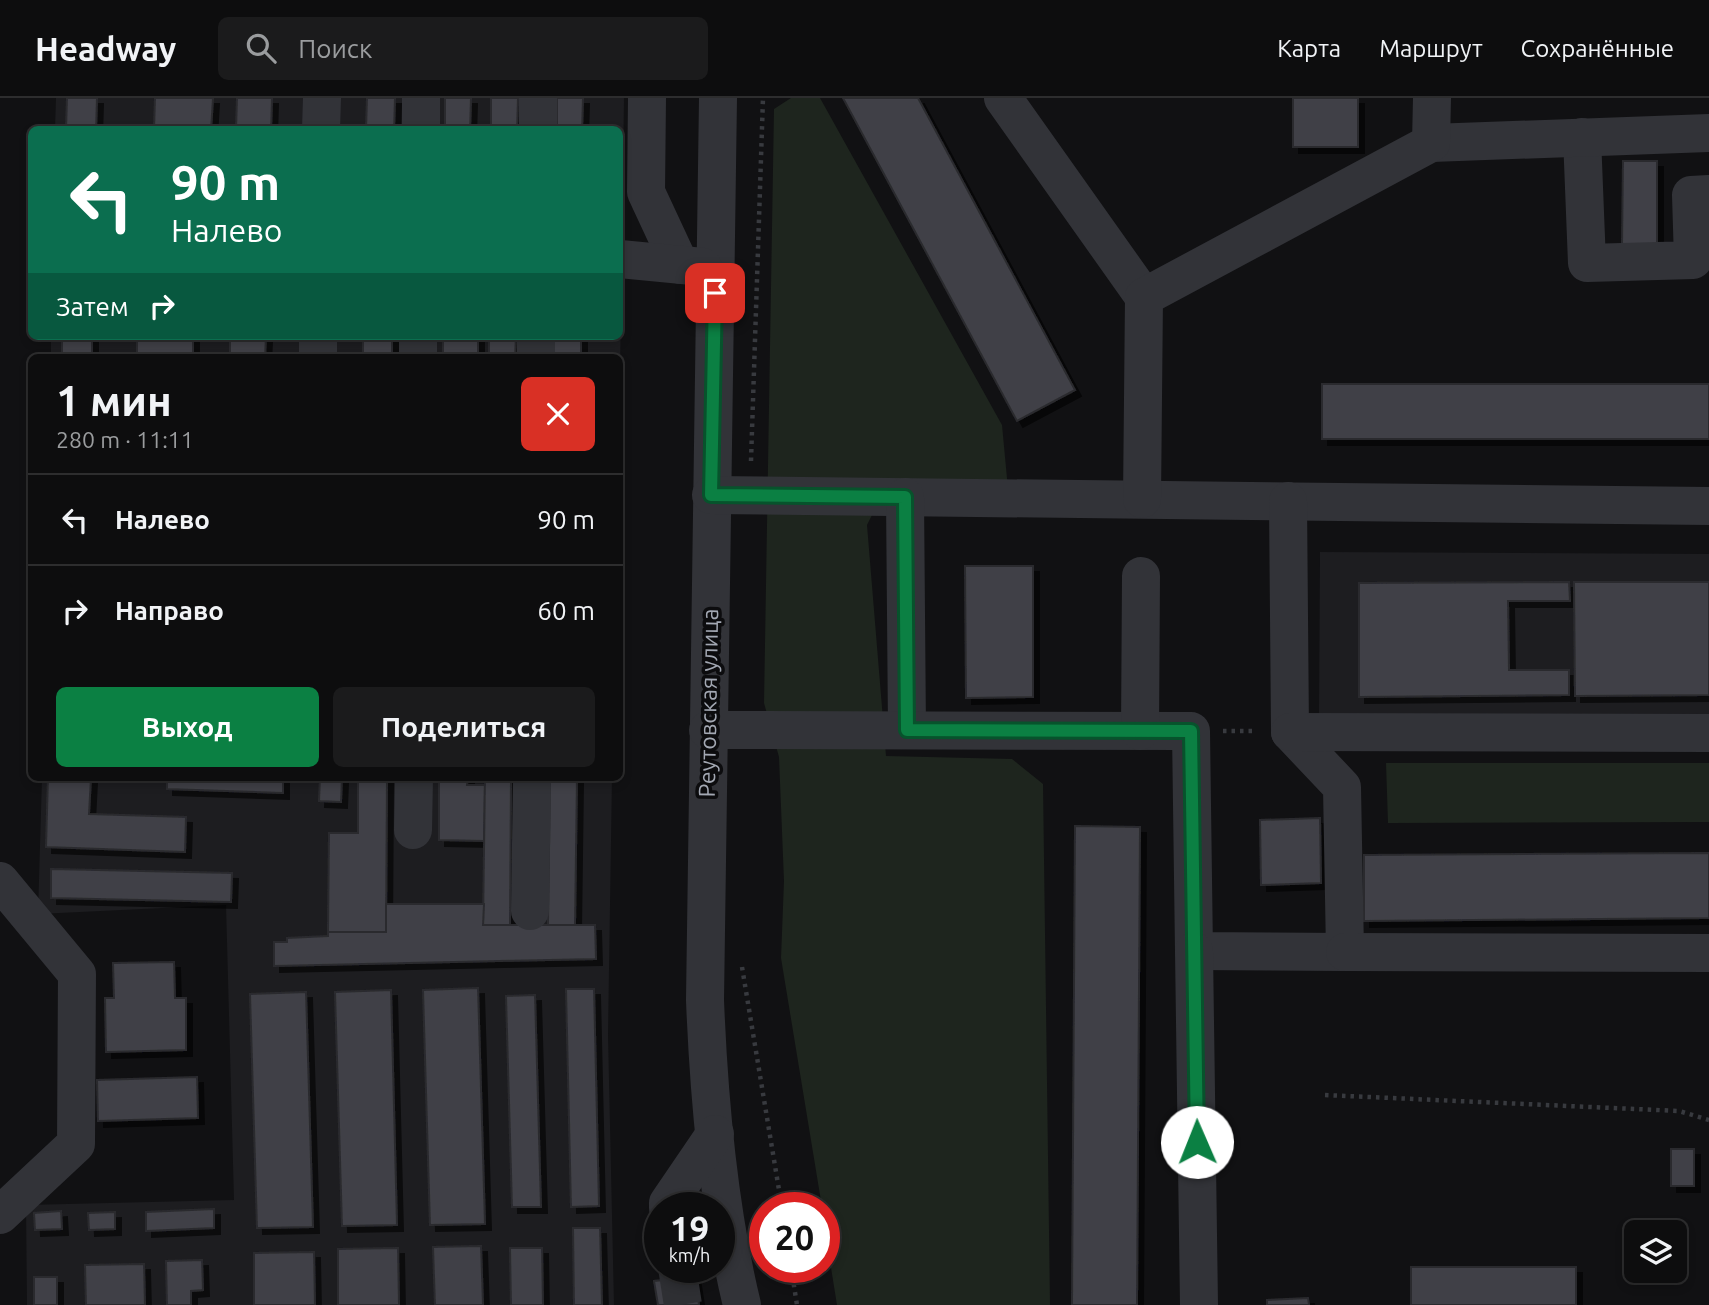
<!DOCTYPE html>
<html lang="ru">
<meta charset="utf-8">
<style>
:root{--surface:#0d0d0e;--page:#1b1b1c;--text:#f1f3f6;--muted:#9a9c9e;--line:#2d2d2e;--accent:#0b8043}
body{margin:0;font-family:Ubuntu,sans-serif;background:var(--page);color:var(--text);height:100vh;display:flex;flex-direction:column;font-size:26px;white-space:nowrap}
*{box-sizing:border-box;margin:0}
p{font-size:23px;color:var(--muted)}
.icon{flex:none;width:38px;height:38px;fill:none;stroke:currentColor;stroke-width:2;stroke-linecap:round;stroke-linejoin:round}
.map{position:relative;flex:1;overflow:hidden}
.side{position:absolute;left:28px;top:256px;width:595px;height:427px;display:flex;flex-direction:column;background:var(--surface);border-radius:10px;box-shadow:0 4px 10px #0003,0 0 0 2px var(--line)}
.side>*{flex:none}
.banner{position:absolute;left:28px;top:28px;width:595px;height:214px;border-radius:10px;box-shadow:0 4px 10px #0003,0 0 0 2px var(--line);background:#0b6e4f;color:#fff;overflow:hidden}
.tools{position:absolute;left:1624px;top:1122px;display:grid;gap:14px}
.tools a{display:grid;place-items:center;width:63px;height:63px;border-radius:10px;background:var(--surface);box-shadow:0 4px 10px #0003,0 0 0 2px var(--line);font-size:35px}
.speed{position:absolute;left:644px;top:1094px;display:flex;gap:14px;font-size:35px;font-weight:700;text-align:center}
.speed>*{display:grid;place-content:center;width:91px;height:91px;border-radius:50%;background:var(--surface);box-shadow:0 4px 10px #0003,0 0 0 2px var(--line);line-height:1}
.speed small{font-size:18px;font-weight:400}
.speed .limit{border:10px solid #d22;background:#fff;color:#111}
.pin{position:absolute;display:grid;place-items:center;width:60px;height:60px;color:#fff;margin:-30px;border-radius:14px;box-shadow:0 4px 10px #0006}
.me{position:absolute;width:77px;margin:-38px;rotate:359deg;stroke-linejoin:round;filter:drop-shadow(0 0 5px #0008)}
.turn{display:flex;align-items:center;gap:24px;height:147px;padding:0 28px;font-size:32px}
.turn .icon{width:91px;height:91px;stroke-width:2.5}
.turn b{display:block;font-size:49px;line-height:60px}
.then{display:flex;align-items:center;height:66px;padding:0 28px;background:#0003;gap:14px;font-size:26px}
.round{display:grid;place-items:center;flex:none;width:74px;height:74px;border-radius:10px;background:var(--page)}
.head{display:flex;align-items:center;justify-content:space-between;height:119px;padding:0 28px}
h1{font-size:42px;font-weight:600;line-height:52px}
.button{display:flex;gap:14px;margin-top:auto;padding:14px 28px}
.button a{flex:1;height:80px;border-radius:10px;background:var(--accent);color:#fff;font-size:28px;font-weight:600;line-height:80px;text-align:center}
.button a+a{background:var(--page);color:var(--text)}
ul{padding:0;list-style:none}
li{display:flex;align-items:center;gap:21px;height:91px;padding:0 28px;border-top:2px solid var(--line)}
li div{flex:1}
li b{display:block;font-size:26px}
li em{font-style:normal}
header{display:flex;align-items:center;gap:42px;box-sizing:border-box;height:98px;padding:0 35px;background:var(--surface);border-bottom:2px solid var(--line)}
header strong{font-size:33px}
nav{display:flex;gap:38px;margin-inline-start:auto;font-size:24px}
.search{width:490px;height:63px;background:var(--page);display:flex;align-items:center;gap:18px;box-sizing:border-box;padding:0 24px;border-radius:10px;color:var(--muted);font-size:26px}
.map>svg:first-child{display:block}
.built{fill:#1d1d20}
.green{fill:#1e251e}
.building{fill:#404146;stroke:#2b2b2f;stroke-width:2;filter:url(#shadow)}
.lines{fill:none;stroke-linecap:round;stroke-linejoin:round}
.minor-tunnel{stroke:#2e2f33;stroke-width:38;stroke-dasharray:38 19;stroke-linecap:butt}
.path{stroke:#383a3f;stroke-width:4.5;stroke-dasharray:3.5 5;stroke-linecap:butt}
.minor{stroke:#323338;stroke-width:38}
.route-casing{stroke:#07532c;stroke-width:18}
.route{stroke:#0b8043;stroke-width:12}
.labels{text-anchor:middle;dominant-baseline:central;stroke-width:7;stroke-linejoin:round;paint-order:stroke}
.street-label{font-size:23px;fill:#a3a8b3;stroke:#0c0c0e}
</style>
<header>
<strong>Headway</strong>
<div class="search"><svg class="icon" aria-label="search" viewBox="0 0 24 24"><circle cx="10" cy="10" r="6"/><path d="M15 15l6 6"/></svg>Поиск</div>
<nav><a>Карта</a><a>Маршрут</a><a>Сохранённые</a></nav>
</header>
<div class="map">
<svg width="1709" height="1207" viewBox="0 0 1709 1207">
<defs>
<filter id="shadow"><feDropShadow dx="6" dy="6" stdDeviation="0" flood-color="#0009"/></filter>
</defs>
<rect width="100%" height="100%" fill="#111113"/>
<g class="built">
<path d="M 56,0 L 624,0 L 620,276 L 620,259 L 51,259 L 51,238 L 620,238 L 620,32 L 55,31 Z"/>
<path d="M 1320,454 L 1709,456 L 1709,617 L 1319,621 Z"/>
<path d="M 42,679 L 612,679 L 608,937 L 614,1207 L 27,1207 L 26,1107 L 234,1102 L 226,807 L 38,816 Z"/>
</g>
<g class="green">
<path d="M 791,0 L 820,0 L 1002,327 L 1008,391 L 890,381 L 867,427 L 886,658 L 1012,661 L 1043,686 L 1050,1207 L 837,1207 L 824,1126 L 824,1110 L 822,1109 L 781,860 L 784,783 L 779,659 L 764,605 L 774,11 Z"/>
<path d="M 1386,665 L 1709,665 L 1709,724 L 1388,725 Z"/>
</g>
<g class="building">
<path d="M 67,0 L 97,0 L 96,32 L 66,32 Z"/>
<path d="M 155,0 L 213,0 L 211,32 L 154,32 Z"/>
<path d="M 237,0 L 272,0 L 271,32 L 236,32 Z"/>
<path d="M 367,0 L 395,0 L 394,32 L 366,32 Z"/>
<path d="M 445,0 L 471,0 L 470,32 L 445,32 Z"/>
<path d="M 491,0 L 518,0 L 517,32 L 491,32 Z"/>
<path d="M 557,0 L 583,0 L 582,32 L 557,32 Z"/>
<path d="M 843,0 L 918,0 L 1075,292 L 1017,323 Z"/>
<rect x="1293" y="0" width="65" height="49"/>
<path d="M 1623,63 L 1657,63 L 1657,148 L 1622,148 Z"/>
<rect x="62" y="238" width="30" height="21"/>
<rect x="137" y="238" width="56" height="21"/>
<path d="M 230,238 L 266,238 L 265,259 L 230,259 Z"/>
<rect x="363" y="238" width="29" height="21"/>
<rect x="443" y="238" width="35" height="21"/>
<path d="M 489,238 L 516,238 L 515,259 L 489,259 Z"/>
<rect x="554" y="238" width="27" height="21"/>
<rect x="1322" y="286" width="387" height="55"/>
<path d="M 965,468 L 1033,468 L 1033,599 L 966,600 Z"/>
<path d="M 1569,484 L 1570,503 L 1508,503 L 1509,572 L 1569,572 L 1569,597 L 1359,599 L 1359,485 Z"/>
<path d="M 1574,484 L 1709,484 L 1709,597 L 1575,598 Z"/>
<path d="M 48,679 L 91,679 L 89,716 L 186,719 L 185,754 L 46,749 Z"/>
<path d="M 167,679 L 283,679 L 283,695 L 167,691 Z"/>
<path d="M 320,679 L 342,679 L 341,704 L 319,703 Z"/>
<path d="M 358,679 L 387,679 L 386,834 L 328,834 L 329,735 L 358,735 Z"/>
<path d="M 439,679 L 468,679 L 467,687 L 485,687 L 484,743 L 439,742 Z"/>
<path d="M 485,679 L 511,679 L 510,827 L 483,827 Z"/>
<path d="M 550,679 L 577,679 L 575,827 L 548,827 Z"/>
<path d="M 1320,720 L 1321,785 L 1261,787 L 1260,722 Z"/>
<path d="M 1075,728 L 1140,729 L 1137,1207 L 1072,1207 Z"/>
<path d="M 1709,755 L 1709,820 L 1364,823 L 1364,757 Z"/>
<path d="M 51,771 L 232,775 L 231,804 L 51,800 Z"/>
<path d="M 386,806 L 484,806 L 483,827 L 595,827 L 596,861 L 274,868 L 274,844 L 287,844 L 287,840 L 328,838 L 328,834 L 386,834 Z"/>
<path d="M 174,864 L 175,900 L 186,900 L 186,952 L 106,954 L 105,900 L 114,900 L 113,865 Z"/>
<path d="M 478,890 L 485,1126 L 430,1127 L 423,892 Z"/>
<path d="M 566,891 L 594,891 L 599,1108 L 571,1109 Z"/>
<path d="M 391,892 L 397,1127 L 342,1128 L 335,894 Z"/>
<path d="M 306,894 L 313,1129 L 257,1130 L 250,896 Z"/>
<path d="M 535,897 L 541,1109 L 512,1109 L 506,898 Z"/>
<path d="M 197,979 L 198,1020 L 98,1023 L 97,982 Z"/>
<rect x="1671" y="1051" width="23" height="37"/>
<path d="M 214,1111 L 214,1130 L 146,1133 L 146,1114 Z"/>
<path d="M 61,1113 L 62,1131 L 35,1132 L 34,1115 Z"/>
<path d="M 115,1114 L 115,1131 L 89,1132 L 88,1115 Z"/>
<path d="M 573,1130 L 600,1130 L 602,1207 L 574,1207 Z"/>
<path d="M 481,1148 L 483,1207 L 435,1207 L 433,1149 Z"/>
<path d="M 398,1150 L 399,1207 L 338,1207 L 338,1151 Z"/>
<path d="M 510,1150 L 542,1150 L 543,1207 L 511,1207 Z"/>
<path d="M 314,1154 L 315,1207 L 254,1207 L 254,1155 Z"/>
<path d="M 202,1162 L 203,1192 L 191,1193 L 191,1207 L 167,1207 L 166,1163 Z"/>
<path d="M 144,1166 L 145,1207 L 86,1207 L 85,1167 Z"/>
<path d="M 661,1169 L 693,1169 L 699,1207 L 658,1207 L 654,1183 L 663,1182 Z"/>
<rect x="1411" y="1169" width="165" height="38"/>
<rect x="34" y="1179" width="23" height="28"/>
<path d="M 1308,1200 L 1309,1207 L 1267,1207 L 1267,1202 Z"/>
</g>
<g class="lines">
<path class="minor-tunnel" d="M 677,1169 L 683,1207"/>
<g class="path">
<path d="M 751,363 L 763,0"/>
<path d="M 1223,633 L 1257,633"/>
<path d="M 742,869 L 782,1110"/>
<path d="M 1325,997 L 1679,1013 L 1709,1022"/>
<path d="M 791,1169 L 797,1207"/>
</g>
<g class="minor">
<path d="M 647,0 L 646,94 L 680,167"/>
<path d="M 718,0 L 705,902 C 709,1003 718,1108 742,1207"/>
<path d="M 1003,0 L 1144,199"/>
<path d="M 321,32 L 322,0"/>
<path d="M 421,32 L 421,0"/>
<path d="M 538,32 L 538,0"/>
<path d="M 1582,39 L 1587,165 L 1693,162 L 1691,97 L 1709,96"/>
<path d="M 1431,45 L 1709,35"/>
<path d="M 620,161 L 703,169"/>
<path d="M 318,259 L 318,238"/>
<path d="M 418,259 L 418,238"/>
<path d="M 536,259 L 536,238"/>
<path d="M 711,397 L 1709,408"/>
<path d="M 905,399 L 907,632"/>
<path d="M 1142,401 L 1144,199 L 1431,45 L 1432,0"/>
<path d="M 708,632 L 1191,633 L 1194,853 L 1345,854 L 1342,689 L 1290,634 L 1288,403"/>
<path d="M 1140,633 L 1141,478"/>
<path d="M 1290,634 L 1709,635"/>
<path d="M 413,732 L 414,679"/>
<path d="M 0,783 L 77,876 L 76,1046 L 0,1117"/>
<path d="M 530,813 L 532,679"/>
<path d="M 1194,853 L 1199,1207"/>
<path d="M 1345,854 L 1709,855"/>
<path d="M 668,1110 L 668,1105 L 715,1036"/>
</g>
</g>
<g class="lines">
<g class="route-casing">
<path id="route" d="M 715,195 L 711,397 L 905,399 L 907,632 L 1191,633 L 1197,1044"/>
</g>
<use href="#route" class="route"/>
</g>
<g class="labels">
<g class="street-label">
<text transform="translate(708 605) rotate(-89)">Реутовская улица</text>
</g>
</g>
</svg>
<div class="tools">
<a><svg class="icon" aria-label="layers" viewBox="0 0 24 24"><path d="M12 4l9 5-9 5-9-5zM3 14l9 5 9-5"/></svg></a>
</div>
<div class="speed"><div>19<small>km/h</small></div><div class="limit">20</div></div>
<div class="pin" style="left:715px;top:195px;background:#d93025"><svg class="icon" aria-label="arrive" viewBox="0 0 24 24"><path d="M6 21V4h12l-3 4 3 4H6"/></svg></div>
<svg class="me" style="left:1197px;top:1044px" viewBox="-20 -20 40 40"><circle r="19" fill="#fff"/><path d="M0-13L10 11 0 6-10 11z" fill="#0b8043"/></svg>
<div class="banner">
<div class="turn"><svg class="icon" aria-label="left" viewBox="0 0 24 24"><path d="M17 20v-9H6M10 6l-5 5 5 5"/></svg><div><b>90 m</b>Налево</div></div>
<div class="then">Затем<svg class="icon" aria-label="right" viewBox="0 0 24 24"><path d="M7 20v-9h11M14 6l5 5-5 5"/></svg></div>
</div>
<section class="side">
<div class="head"><div><h1>1 мин</h1><p>280 m · 11:11</p></div><a class="round" style="background:#d93025;color:#fff"><svg class="icon" aria-label="close" viewBox="0 0 24 24"><path d="M6 6l12 12M18 6L6 18"/></svg></a></div>
<ul>
<li><svg class="icon" aria-label="left" viewBox="0 0 24 24"><path d="M17 20v-9H6M10 6l-5 5 5 5"/></svg><div><b>Налево</b></div><em>90 m</em></li>
<li><svg class="icon" aria-label="right" viewBox="0 0 24 24"><path d="M7 20v-9h11M14 6l5 5-5 5"/></svg><div><b>Направо</b></div><em>60 m</em></li>
</ul>
<div class="button"><a>Выход</a><a>Поделиться</a></div>
</section>
</div>
